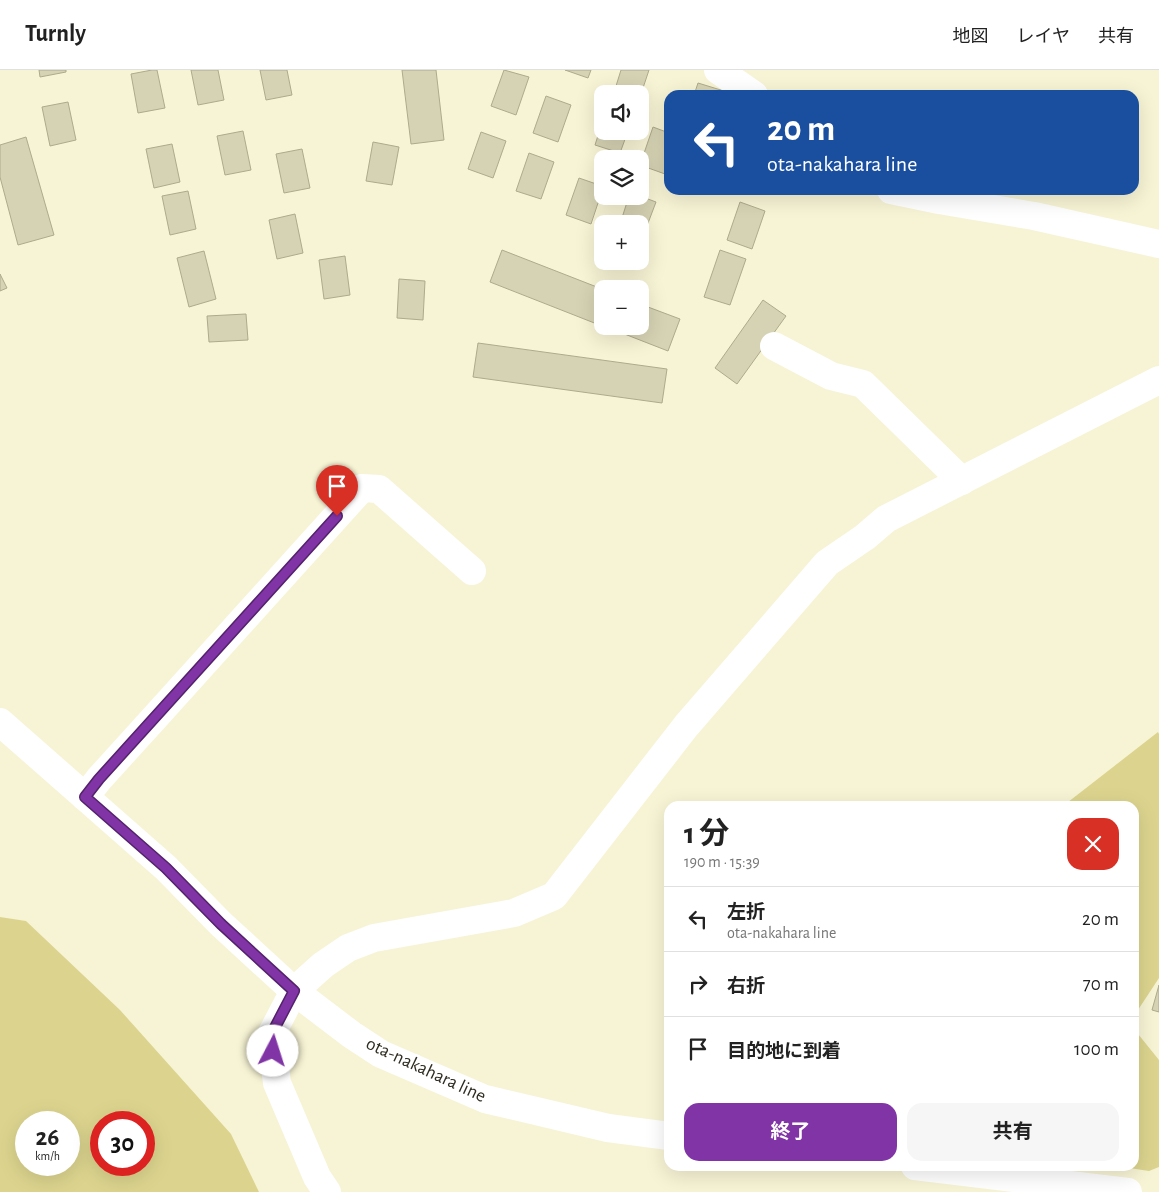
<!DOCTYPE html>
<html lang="ja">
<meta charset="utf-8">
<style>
:root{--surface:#fff;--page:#f6f6f6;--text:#222;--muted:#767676;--line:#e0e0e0;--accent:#8034a5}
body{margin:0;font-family:"Alegreya Sans","Noto Sans JP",sans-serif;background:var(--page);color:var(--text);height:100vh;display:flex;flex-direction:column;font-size:19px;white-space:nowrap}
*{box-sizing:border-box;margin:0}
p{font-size:16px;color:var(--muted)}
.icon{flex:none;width:28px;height:28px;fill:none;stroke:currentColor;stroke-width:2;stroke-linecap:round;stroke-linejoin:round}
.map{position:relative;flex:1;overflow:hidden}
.sheet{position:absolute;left:664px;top:731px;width:475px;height:370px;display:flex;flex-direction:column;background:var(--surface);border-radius:15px;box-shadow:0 5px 20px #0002}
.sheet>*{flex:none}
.guide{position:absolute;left:664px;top:20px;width:475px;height:105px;border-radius:15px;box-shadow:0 5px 20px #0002;background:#1a4fa0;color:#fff;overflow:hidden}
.controls{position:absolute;left:594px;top:15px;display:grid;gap:10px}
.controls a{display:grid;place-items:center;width:55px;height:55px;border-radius:10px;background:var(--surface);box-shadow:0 5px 20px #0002;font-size:25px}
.speed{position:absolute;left:15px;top:1041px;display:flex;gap:10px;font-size:25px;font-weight:700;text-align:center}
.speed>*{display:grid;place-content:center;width:65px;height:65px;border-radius:50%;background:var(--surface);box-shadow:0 5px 20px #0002;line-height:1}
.speed small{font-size:12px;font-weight:400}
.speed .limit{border:8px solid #d22;background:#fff;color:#111}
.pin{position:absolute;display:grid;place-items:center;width:42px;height:42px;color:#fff;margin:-51px -21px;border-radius:50% 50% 50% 0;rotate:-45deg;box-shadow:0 0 5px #0007}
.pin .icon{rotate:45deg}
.me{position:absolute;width:55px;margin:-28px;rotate:5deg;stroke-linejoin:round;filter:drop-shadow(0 0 4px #0008)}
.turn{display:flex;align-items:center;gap:18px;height:105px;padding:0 20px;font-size:22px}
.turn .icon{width:65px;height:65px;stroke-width:2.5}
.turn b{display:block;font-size:35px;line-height:42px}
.round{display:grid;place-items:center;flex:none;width:52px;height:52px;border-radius:15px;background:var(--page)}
.head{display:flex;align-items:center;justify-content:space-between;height:85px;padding:0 20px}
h1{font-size:30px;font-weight:700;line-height:38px}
.cta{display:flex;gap:10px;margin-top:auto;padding:10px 20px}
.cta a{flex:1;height:58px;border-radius:15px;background:var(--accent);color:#fff;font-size:20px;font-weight:700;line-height:58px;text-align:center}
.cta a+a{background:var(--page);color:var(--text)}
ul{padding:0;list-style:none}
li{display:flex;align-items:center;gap:15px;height:65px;padding:0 20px;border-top:1px solid var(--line)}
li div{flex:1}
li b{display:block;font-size:19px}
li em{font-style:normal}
header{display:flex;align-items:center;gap:30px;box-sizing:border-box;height:70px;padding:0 25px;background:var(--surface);border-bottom:1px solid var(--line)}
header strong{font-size:24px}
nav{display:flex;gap:28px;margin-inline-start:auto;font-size:18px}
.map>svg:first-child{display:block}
.green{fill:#dcd48e;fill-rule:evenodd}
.building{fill:#d6d3b4;stroke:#adaa8d}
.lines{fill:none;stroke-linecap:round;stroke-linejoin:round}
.minor{stroke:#fff;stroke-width:28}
.major{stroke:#fff;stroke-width:28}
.route-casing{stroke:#53226b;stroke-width:12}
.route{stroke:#8034a5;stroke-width:9}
.labels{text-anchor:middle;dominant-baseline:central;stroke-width:5;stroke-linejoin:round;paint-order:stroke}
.street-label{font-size:19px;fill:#302e22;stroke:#fff}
</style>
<header>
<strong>Turnly</strong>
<nav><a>地図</a><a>レイヤ</a><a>共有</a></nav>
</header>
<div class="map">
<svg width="1159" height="1122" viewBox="0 0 1159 1122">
<rect width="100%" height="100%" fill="#f7f4d5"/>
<g class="green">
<path d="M 1158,662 L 1159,664 L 1159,908 L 1134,946 L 1134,736 L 1063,736 Z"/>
<path d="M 0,847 L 26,851 L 120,940 L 231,1064 L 259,1122 L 0,1122 ZM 26,1052 L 69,1052 L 69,1095 L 26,1095 ZM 101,1052 L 144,1052 L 144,1095 L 101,1095 Z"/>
<path d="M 1134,959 L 1159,990 L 1159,1097 L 1149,1101 L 1116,1096 L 1134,1096 Z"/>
</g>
<g class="building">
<path d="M 39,0 L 66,0 L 66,2 L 40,7 Z"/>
<path d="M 152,0 L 157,0 L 165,38 L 138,43 L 131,4 Z"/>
<path d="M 191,0 L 218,0 L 224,30 L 198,35 Z"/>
<path d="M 260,0 L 287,0 L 292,25 L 266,30 Z"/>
<path d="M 402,0 L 436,0 L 444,70 L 411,74 Z"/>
<path d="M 504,0 L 529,7 L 516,45 L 491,36 Z"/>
<path d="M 565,0 L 591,0 L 588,8 Z"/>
<path d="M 621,0 L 649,0 L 641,24 L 616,16 Z"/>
<path d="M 698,13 L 724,21 L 722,25 L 694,25 Z"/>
<path d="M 546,26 L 571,35 L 558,72 L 533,63 Z"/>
<path d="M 68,32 L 76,70 L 50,76 L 42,37 Z"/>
<path d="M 602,53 L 602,61 L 628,61 L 620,83 L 595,75 Z"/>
<path d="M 653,57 L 669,63 L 669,94 L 665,104 L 640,95 Z"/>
<path d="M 243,61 L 251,100 L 225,105 L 217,66 Z"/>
<path d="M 481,62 L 506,71 L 493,108 L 468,99 Z"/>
<path d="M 26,67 L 54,165 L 18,175 L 0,107 L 0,75 Z"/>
<path d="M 373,72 L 399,77 L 392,115 L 366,111 Z"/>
<path d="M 172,74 L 180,112 L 154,118 L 146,79 Z"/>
<path d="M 302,79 L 310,118 L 284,123 L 276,84 Z"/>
<path d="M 529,83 L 554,92 L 541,129 L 516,121 Z"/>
<path d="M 579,108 L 602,116 L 602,121 L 591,154 L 566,145 Z"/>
<path d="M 188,121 L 196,159 L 170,165 L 162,126 Z"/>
<path d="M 629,126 L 640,126 L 656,132 L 642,169 L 640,168 L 640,154 L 620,154 Z"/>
<path d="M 740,132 L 765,141 L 752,179 L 727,170 Z"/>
<path d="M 295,144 L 303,183 L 277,189 L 269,150 Z"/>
<path d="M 502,180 L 602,219 L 602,256 L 490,212 Z"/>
<path d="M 720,180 L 746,189 L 730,235 L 704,227 Z"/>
<path d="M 204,181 L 216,229 L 189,237 L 177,188 Z"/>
<path d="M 345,186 L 350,225 L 324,229 L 319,190 Z"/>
<path d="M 0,204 L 7,218 L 0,221 Z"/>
<path d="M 399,209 L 425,211 L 423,250 L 397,248 Z"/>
<path d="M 763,230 L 786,246 L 737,314 L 715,298 Z"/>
<path d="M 640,234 L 680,249 L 668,281 L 604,256 L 640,256 Z"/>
<path d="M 246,244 L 248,270 L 209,272 L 207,246 Z"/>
<path d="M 478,273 L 667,299 L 662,333 L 473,307 Z"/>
<path d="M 1159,915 L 1159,942 L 1152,940 Z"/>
</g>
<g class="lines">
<g class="minor">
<path d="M 718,0 L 754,25"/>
<path d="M 891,120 L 939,130 L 1034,146 L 1159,174"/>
<path d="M 774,276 L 831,306 L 863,314 L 962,411"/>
<path d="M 85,727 L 99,709 L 158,644 L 362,418 L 379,419 L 472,501"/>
<path d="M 327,1122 L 317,1107 L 277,1013 L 271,965 L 294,921 L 323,895 L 348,878 L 374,868 L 514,843 L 554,826 L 686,656 L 827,493 L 865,467 L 886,449 L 1159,310"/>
</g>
<g class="major">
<path d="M 0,652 L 166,798 L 221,854 L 294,921 L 352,965 L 381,984 L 485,1029 L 608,1058 L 669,1066"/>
<path d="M 915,1096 L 1128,1122"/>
</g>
</g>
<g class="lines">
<g class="route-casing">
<path id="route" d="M 273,981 L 271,965 L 294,921 L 221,854 L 166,798 L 85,727 L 99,709 L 337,446"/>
</g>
<use href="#route" class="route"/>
</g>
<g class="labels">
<g class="street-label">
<text transform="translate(426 1000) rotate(25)">ota-nakahara line</text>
</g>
</g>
</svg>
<div class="controls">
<a><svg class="icon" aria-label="sound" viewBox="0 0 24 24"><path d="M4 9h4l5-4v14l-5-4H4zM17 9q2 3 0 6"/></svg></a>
<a><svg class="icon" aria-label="layers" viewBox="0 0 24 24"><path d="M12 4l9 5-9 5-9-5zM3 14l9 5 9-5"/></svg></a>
<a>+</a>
<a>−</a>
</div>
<div class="speed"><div>26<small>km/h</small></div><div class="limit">30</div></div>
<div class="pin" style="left:337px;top:446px;background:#d93025"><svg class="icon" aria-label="arrive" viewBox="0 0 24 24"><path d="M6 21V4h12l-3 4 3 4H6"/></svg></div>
<svg class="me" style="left:273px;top:981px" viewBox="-20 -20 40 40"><circle r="19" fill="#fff"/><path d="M0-13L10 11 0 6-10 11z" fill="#8034a5"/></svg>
<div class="guide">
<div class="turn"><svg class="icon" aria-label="left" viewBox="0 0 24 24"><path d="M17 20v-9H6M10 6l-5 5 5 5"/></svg><div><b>20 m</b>ota-nakahara line</div></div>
</div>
<section class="sheet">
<div class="head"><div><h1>1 分</h1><p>190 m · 15:39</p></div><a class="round" style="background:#d93025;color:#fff"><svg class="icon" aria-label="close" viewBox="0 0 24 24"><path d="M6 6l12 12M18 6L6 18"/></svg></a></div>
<ul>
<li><svg class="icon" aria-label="left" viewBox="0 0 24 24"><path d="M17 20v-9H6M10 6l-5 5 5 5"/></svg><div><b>左折</b><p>ota-nakahara line</p></div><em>20 m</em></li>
<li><svg class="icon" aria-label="right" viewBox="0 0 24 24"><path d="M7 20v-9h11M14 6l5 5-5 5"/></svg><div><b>右折</b></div><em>70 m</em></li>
<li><svg class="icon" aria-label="arrive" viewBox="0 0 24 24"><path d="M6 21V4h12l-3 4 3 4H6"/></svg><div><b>目的地に到着</b></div><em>100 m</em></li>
</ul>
<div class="cta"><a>終了</a><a>共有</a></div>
</section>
</div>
